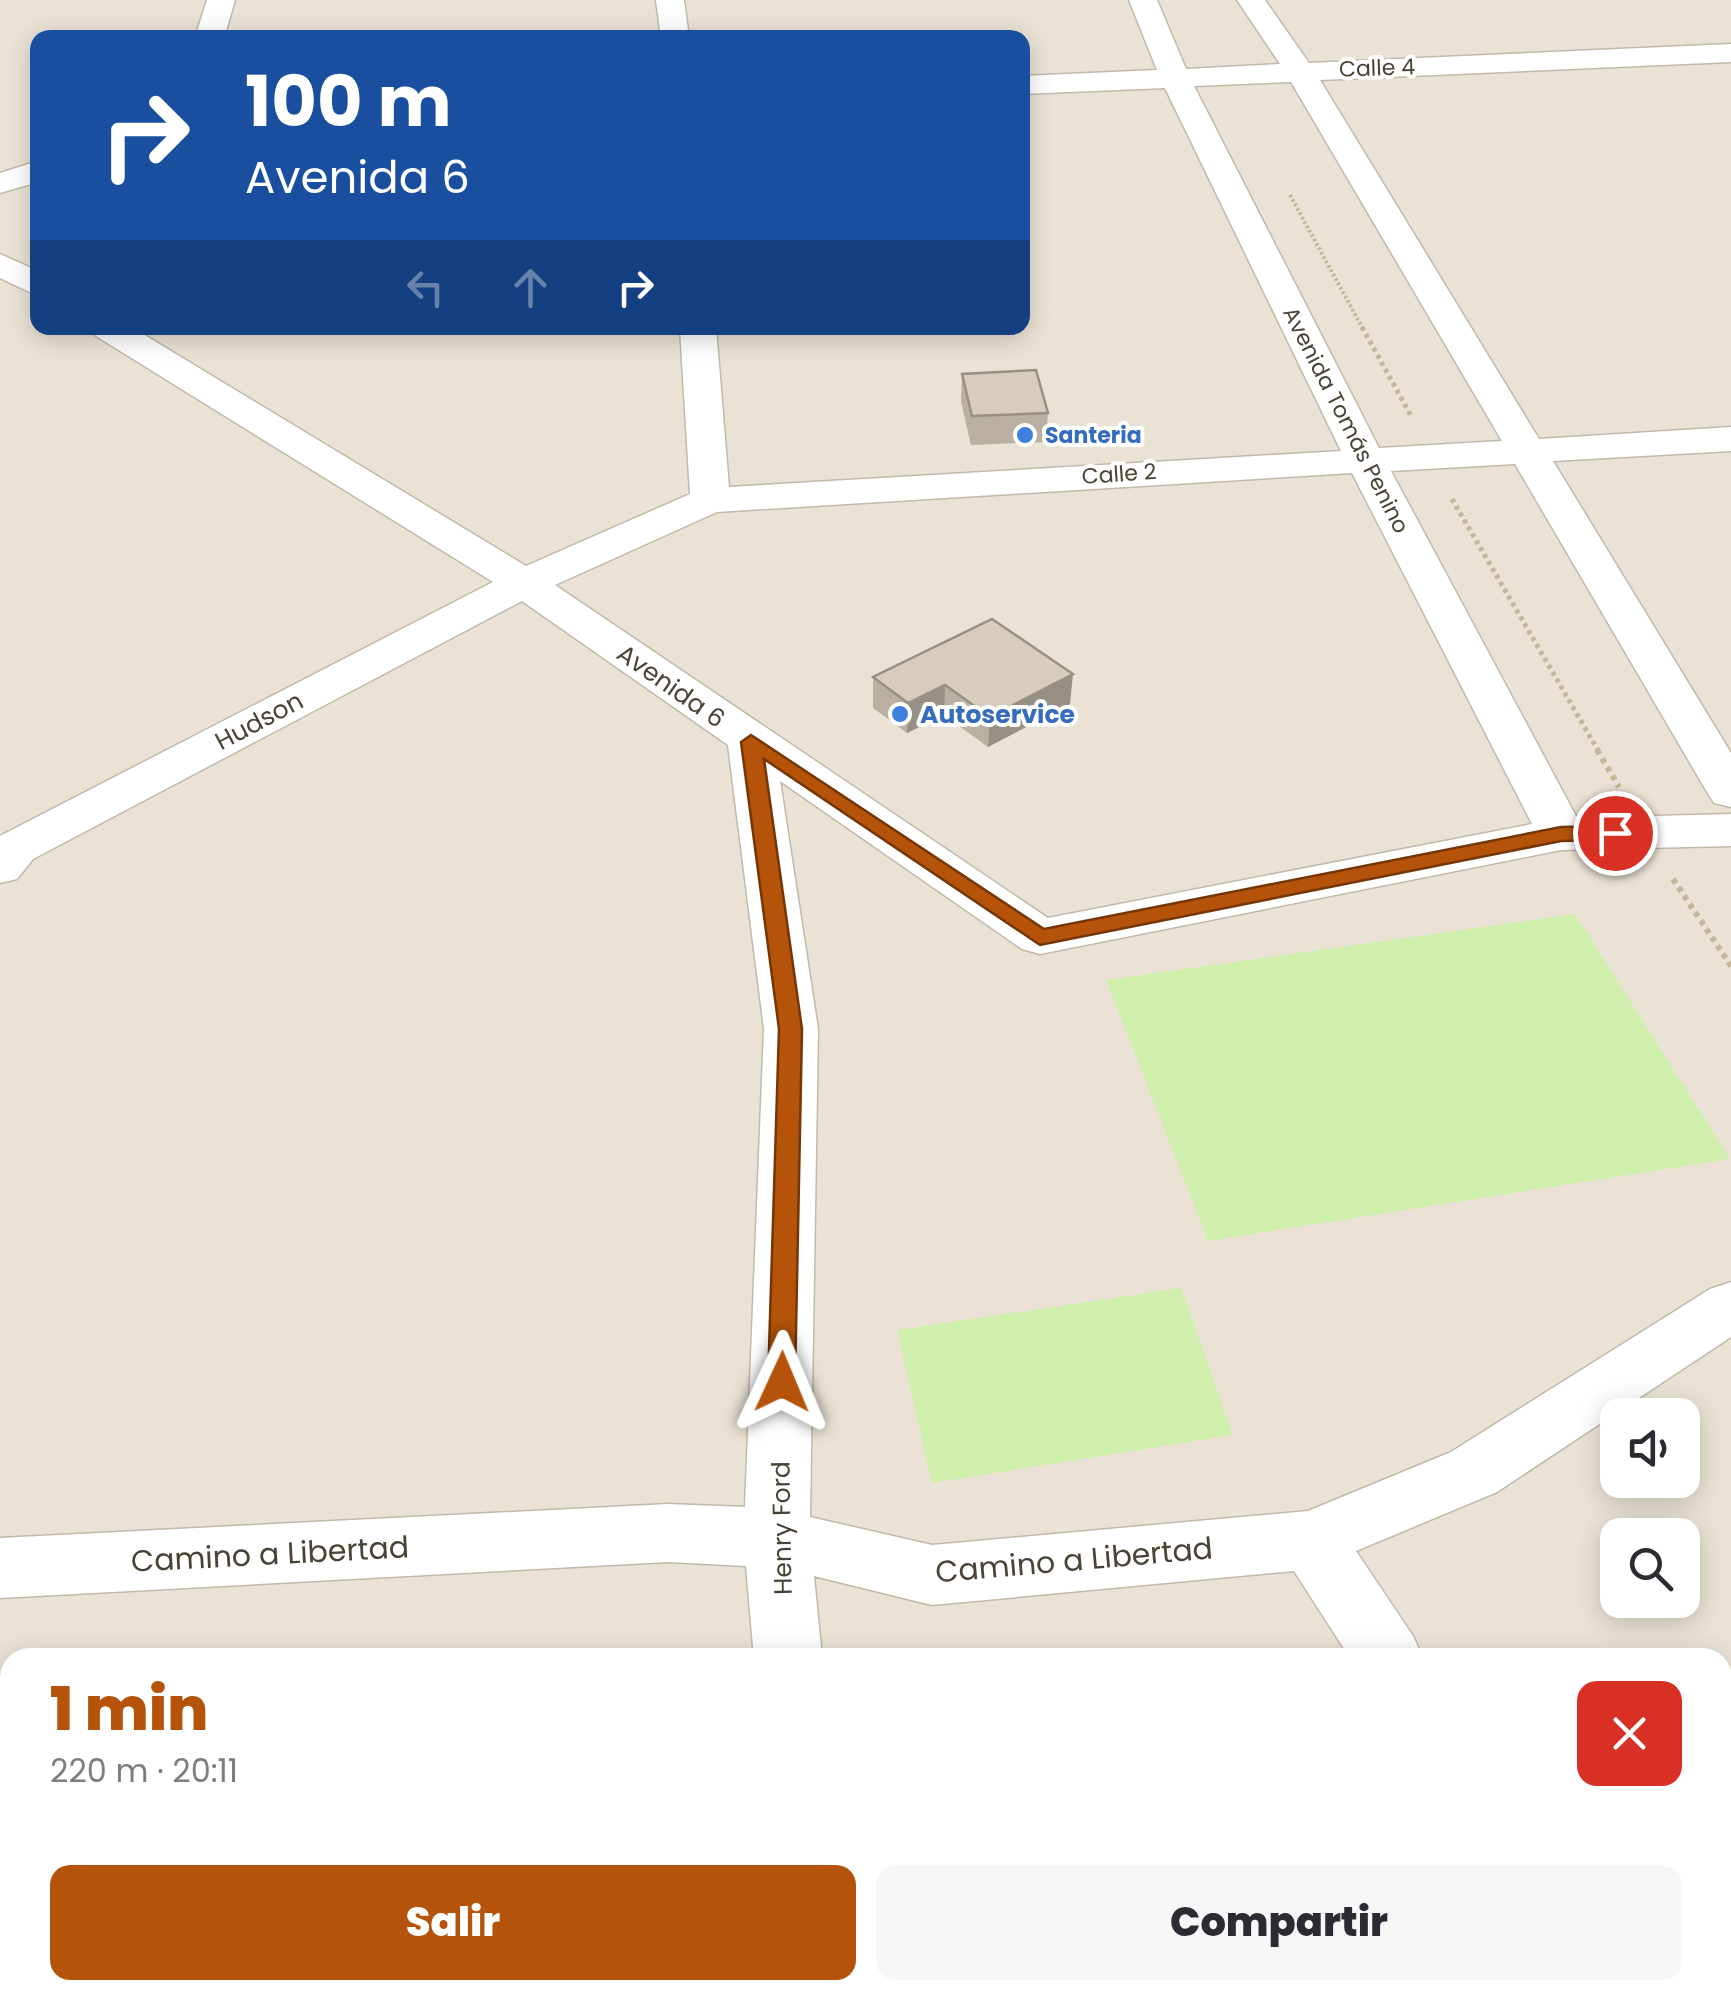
<!DOCTYPE html>
<html lang="es">
<meta charset="utf-8">
<style>
:root{--surface:#fff;--page:#f7f7f7;--text:#2b2b33;--muted:#7c7c81;--accent:#b45309}
body{margin:0;font-family:Poppins,sans-serif;background:var(--page);color:var(--text);height:100vh;display:flex;flex-direction:column;font-size:38px;white-space:nowrap}
*{box-sizing:border-box;margin:0}
p{font-size:32px;color:var(--muted)}
.icon{flex:none;width:55px;height:55px;fill:none;stroke:currentColor;stroke-width:2;stroke-linecap:round;stroke-linejoin:round}
.map{position:relative;flex:1;overflow:hidden}
.panel{position:absolute;left:0px;top:1648px;width:1732px;height:352px;display:flex;flex-direction:column;background:var(--surface);border-radius:30px 30px 0 0;box-shadow:0 5px 25px #0003}
.panel>*{flex:none}
.guide{position:absolute;left:30px;top:30px;width:1000px;height:305px;border-radius:20px;box-shadow:0 5px 25px #0003;background:#1a4fa0;color:#fff;overflow:hidden}
.controls{position:absolute;left:1600px;top:1398px;display:grid;gap:20px}
.controls a{display:grid;place-items:center;width:100px;height:100px;border-radius:20px;background:var(--surface);box-shadow:0 5px 25px #0003;font-size:50px}
.pin{position:absolute;display:grid;place-items:center;width:85px;height:85px;color:#fff;margin:-42px;border:5px solid #fff;border-radius:50%;box-shadow:0 2px 10px #0007}
.me{position:absolute;width:110px;margin:-55px;rotate:1deg;stroke-linejoin:round;filter:drop-shadow(0 0 8px #0008)}
.turn{display:flex;align-items:center;gap:35px;height:210px;padding:0 50px;font-size:45px}
.turn .icon{width:130px;height:130px;stroke-width:2.5}
.turn b{display:block;font-size:70px;line-height:85px}
.lanes{display:flex;align-items:center;height:95px;padding:0 50px;background:#0003;justify-content:center;gap:50px;direction:ltr}
.lanes .off{opacity:.35}
.round{display:grid;place-items:center;flex:none;width:105px;height:105px;border-radius:20px;background:var(--page)}
.overview{display:flex;align-items:center;justify-content:space-between;height:170px;padding:0 50px}
h1{font-size:60px;font-weight:800;line-height:75px;color:var(--accent)}
.action{display:flex;gap:20px;margin-top:auto;padding:20px 50px}
.action a{flex:1;height:115px;border-radius:20px;background:var(--accent);color:#fff;font-size:40px;font-weight:800;line-height:115px;text-align:center}
.action a+a{background:var(--page);color:var(--text)}
.map>svg:first-child{display:block}
.residential{fill:#eae3d5;fill-rule:evenodd}
.green{fill:#d0eeac}
.lines{fill:none;stroke-linecap:round;stroke-linejoin:round}
.street-casing{stroke:#c2b9a9;stroke-width:3}
.path-far2{stroke:#c5b599;stroke-width:4;stroke-dasharray:2.5 2.5;stroke-linecap:butt}
.path-far1{stroke:#c5b599;stroke-width:5;stroke-dasharray:4 4;stroke-linecap:butt}
.path{stroke:#c5b599;stroke-width:6;stroke-dasharray:5 5;stroke-linecap:butt}
.street{fill:#fff;fill-rule:evenodd}
.wall{fill:#bab0a2}
.shaded-wall{fill:#979084}
.building{fill:#d8cdbc;stroke:#979084;stroke-width:2.5}
.route{fill:#b45309;stroke:#753606;stroke-width:2.5}
.shop-dot{fill:#3f7fe0;stroke:#fff;stroke-width:4}
.labels{text-anchor:middle;dominant-baseline:central;stroke-width:8;stroke-linejoin:round;paint-order:stroke}
.far-street-label{font-size:22px;fill:#4a4235;stroke:#fff}
.far-shop-label{font-size:22px;font-weight:bold;fill:#366cbe;stroke:#fff;text-anchor:start}
.street-label{font-size:25px;fill:#4a4235;stroke:#fff}
.shop-label{font-size:25px;font-weight:bold;fill:#366cbe;stroke:#fff;text-anchor:start}
.near-street-label{font-size:30px;fill:#4a4235;stroke:#fff}
</style>
<div class="map">
<svg width="1731" height="1999" viewBox="0 0 1731 1999">
<rect width="100%" height="100%" fill="#f5f1e8"/>
<path class="residential" d="M 0,0 L 1731,0 L 1731,1999 L 0,1999 ZM 38,38 L 1022,38 L 1022,328 L 38,328 ZM 1618,1415 L 1682,1415 L 1682,1480 L 1618,1480 ZM 1618,1535 L 1682,1535 L 1682,1600 L 1618,1600 ZM 10,1658 L 1722,1658 L 1722,1990 L 10,1990 Z"/>
<g class="green">
<path d="M 1575,914 L 1730,1159 L 1208,1241 L 1106,980 Z"/>
<path d="M 1181,1288 L 1233,1435 L 932,1483 L 897,1330 Z"/>
</g>
<g class="lines">
<g class="street-casing">
<g id="street">
<path d="M 207,0 L 235,0 L 224,38 L 195,38 Z"/>
<path d="M 656,0 L 684,0 L 689,38 L 661,38 Z"/>
<path d="M 1129,0 L 1157,0 L 1186,69 L 1280,64 L 1237,0 L 1265,0 L 1309,63 L 1731,44 L 1731,62 L 1320,80 L 1539,439 L 1731,427 L 1731,451 L 1553,461 L 1731,753 L 1731,807 L 1714,803 L 1707,792 L 1515,464 L 1391,471 L 1577,818 L 1731,814 L 1731,846 L 1561,850 L 1040,954 L 1022,949 L 780,781 L 818,1029 L 810,1517 L 932,1545 L 1308,1511 L 1451,1452 L 1710,1289 L 1731,1282 L 1731,1337 L 1497,1492 L 1356,1551 L 1413,1636 L 1423,1658 L 1350,1658 L 1294,1571 L 932,1605 L 814,1576 L 822,1658 L 754,1658 L 746,1566 L 668,1562 L 0,1598 L 0,1538 L 668,1504 L 745,1507 L 764,1029 L 728,745 L 522,601 L 33,859 L 17,879 L 0,883 L 0,836 L 493,582 L 96,336 L 91,328 L 133,328 L 526,566 L 690,494 L 680,328 L 716,328 L 729,487 L 1341,451 L 1165,88 L 1022,94 L 1022,76 L 1157,70 ZM 1291,82 L 1502,441 L 1379,448 L 1194,86 ZM 1352,473 L 1532,824 L 1048,918 L 555,585 L 717,512 Z"/>
<path d="M 38,161 L 38,182 L 0,193 L 0,173 Z"/>
<path d="M 0,254 L 38,271 L 38,296 L 0,278 Z"/>
<path d="M 781,1990 L 857,1990 L 859,1999 L 781,1999 Z"/>
<path d="M 1593,1990 L 1673,1990 L 1677,1999 L 1596,1999 Z"/>
</g>
</g>
<path class="path-far2" d="M 1290,195 L 1363,329"/>
<g class="path-far1">
<path d="M 1362,327 L 1411,416"/>
<path d="M 1452,499 L 1599,752"/>
</g>
<g class="path">
<path d="M 1597,750 L 1619,787"/>
<path d="M 1673,879 L 1731,966"/>
</g>
<use href="#street" class="street"/>
</g>
<g class="wall">
<path d="M 962,374 L 1048,413 L 1046,442 L 971,445 L 961,402 Z"/>
<path d="M 992,619 L 1070,704 L 988,747 L 944,715 L 907,733 L 873,708 L 873,677 Z"/>
</g>
<g class="shaded-wall">
<path d="M 1073,674 L 1070,704 L 988,747 L 990,717 Z"/>
<path d="M 945,685 L 944,715 L 907,733 L 908,703 Z"/>
</g>
<g class="building">
<path d="M 1036,370 L 1048,413 L 972,416 L 962,374 Z"/>
<path d="M 992,619 L 1073,674 L 990,717 L 945,685 L 908,703 L 873,677 Z"/>
</g>
<path class="route" d="M 751,735 L 1044,929 L 1561,827 L 1615,826 L 1626,833 L 1615,840 L 1561,841 L 1040,945 L 764,759 L 802,1029 L 795,1382 L 791,1389 L 782,1393 L 772,1389 L 768,1382 L 779,1029 L 741,742 Z"/>
<g class="shop-dot">
<circle cx="1025" cy="435" r="10"/>
<circle cx="900" cy="714" r="10"/>
</g>
<g class="labels">
<g class="far-street-label">
<text transform="translate(1377 68) rotate(-2)">Calle 4</text>
<text transform="translate(1346 420) rotate(63)">Avenida Tomás Penino</text>
<text transform="translate(1119 474) rotate(-4)">Calle 2</text>
</g>
<g class="far-shop-label">
<text x="1045" y="435">Santeria</text>
</g>
<g class="street-label">
<text transform="translate(671 686) rotate(35)">Avenida 6</text>
<text transform="translate(259 721) rotate(-28)">Hudson</text>
<text transform="translate(782 1528) rotate(-91)">Henry Ford</text>
</g>
<g class="shop-label">
<text x="920" y="714">Autoservice</text>
</g>
<g class="near-street-label">
<text transform="translate(270 1554) rotate(-3)">Camino a Libertad</text>
<text transform="translate(1074 1560) rotate(-5)">Camino a Libertad</text>
</g>
</g>
</svg>
<div class="controls">
<a><svg class="icon" aria-label="sound" viewBox="0 0 24 24"><path d="M4 9h4l5-4v14l-5-4H4zM17 9q2 3 0 6"/></svg></a>
<a><svg class="icon" aria-label="search" viewBox="0 0 24 24"><circle cx="10" cy="10" r="6"/><path d="M15 15l6 6"/></svg></a>
</div>
<div class="pin" style="left:1615px;top:833px;background:#d93025"><svg class="icon" aria-label="arrive" viewBox="0 0 24 24"><path d="M6 21V4h12l-3 4 3 4H6"/></svg></div>
<svg class="me" style="left:782px;top:1382px" viewBox="-20 -20 40 40"><path d="M0-17L14 15 0 8-14 15z" fill="#b45309" stroke="#fff" stroke-width="4"/></svg>
<div class="guide">
<div class="turn"><svg class="icon" aria-label="right" viewBox="0 0 24 24"><path d="M7 20v-9h11M14 6l5 5-5 5"/></svg><div><b>100 m</b>Avenida 6</div></div>
<div class="lanes"><svg class="icon off" aria-label="left" viewBox="0 0 24 24"><path d="M17 20v-9H6M10 6l-5 5 5 5"/></svg><svg class="icon off" aria-label="ahead" viewBox="0 0 24 24"><path d="M12 20V5M6 11l6-6 6 6"/></svg><svg class="icon" aria-label="right" viewBox="0 0 24 24"><path d="M7 20v-9h11M14 6l5 5-5 5"/></svg></div>
</div>
<section class="panel">
<div class="overview"><div><h1>1 min</h1><p>220 m · 20:11</p></div><a class="round" style="background:#d93025;color:#fff"><svg class="icon" aria-label="close" viewBox="0 0 24 24"><path d="M6 6l12 12M18 6L6 18"/></svg></a></div>
<div class="action"><a>Salir</a><a>Compartir</a></div>
</section>
</div>
